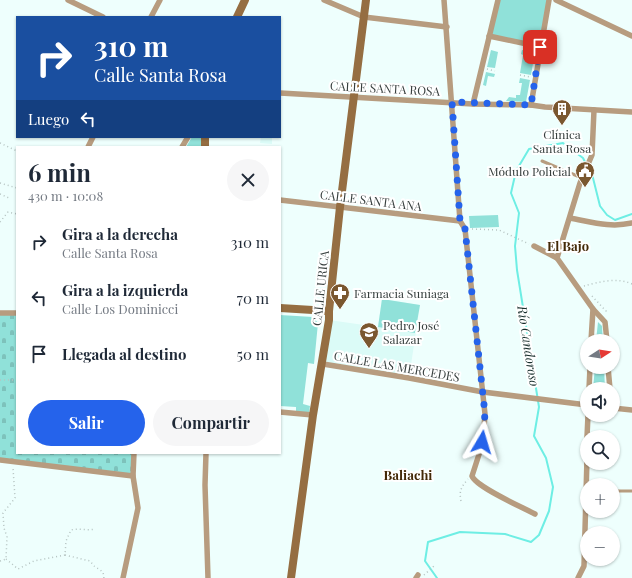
<!DOCTYPE html>
<html lang="es">
<meta charset="utf-8">
<style>
:root{--surface:#fff;--page:#f6f6f7;--text:#1f2937;--muted:#747a83;--accent:#2563eb}
body{margin:0;font-family:"Playfair Display",serif;background:var(--page);color:var(--text);height:100vh;display:flex;flex-direction:column;font-size:15px;white-space:nowrap}
*{box-sizing:border-box;margin:0}
p{font-size:13px;color:var(--muted)}
.icon{flex:none;width:22px;height:22px;fill:none;stroke:currentColor;stroke-width:2;stroke-linecap:round;stroke-linejoin:round}
.map{position:relative;flex:1;overflow:hidden}
.details{position:absolute;left:16px;top:146px;width:265px;height:308px;display:flex;flex-direction:column;background:var(--surface);border-radius:0px;box-shadow:0 1px 3px #0004}
.details>*{flex:none}
.hud{position:absolute;left:16px;top:16px;width:265px;height:122px;border-radius:0px;box-shadow:0 1px 3px #0004;background:#1a4fa0;color:#fff;overflow:hidden}
.needle{width:26px;rotate:78deg}
.buttons{position:absolute;left:580px;top:334px;display:grid;gap:8px}
.buttons a{display:grid;place-items:center;width:40px;height:40px;border-radius:50%;background:var(--surface);box-shadow:0 1px 3px #0004;font-size:20px}
.pin{position:absolute;display:grid;place-items:center;width:34px;height:34px;color:#fff;margin:-17px;border-radius:8px;box-shadow:0 2px 6px #0006}
.me{position:absolute;width:44px;margin:-22px;rotate:7deg;stroke-linejoin:round;filter:drop-shadow(0 0 3px #0008)}
.turn{display:flex;align-items:center;gap:14px;height:84px;padding:0 12px;font-size:18px}
.turn .icon{width:52px;height:52px;stroke-width:2.5}
.turn b{display:block;font-size:28px;line-height:34px}
.then{display:flex;align-items:center;height:38px;padding:0 12px;background:#0003;gap:8px;font-size:15px}
.round{display:grid;place-items:center;flex:none;width:42px;height:42px;border-radius:21px;background:var(--page)}
.overview{display:flex;align-items:center;justify-content:space-between;height:68px;padding:0 12px}
h1{font-size:24px;font-weight:700;line-height:30px}
.primary-button{display:flex;gap:8px;margin-top:auto;padding:8px 12px}
.primary-button a{flex:1;height:46px;border-radius:24px;background:var(--accent);color:#fff;font-size:16px;font-weight:700;line-height:46px;text-align:center}
.primary-button a+a{background:var(--page);color:var(--text)}
ul{padding:0;list-style:none}
li{display:flex;align-items:center;gap:12px;height:56px;padding:0 12px}
li div{flex:1}
li b{display:block;font-size:15px}
li em{font-style:normal}
.map>svg:first-child{display:block}
.built{fill:#dbfbf7}
.green{fill:#90e1d9}
.cemetery{fill:url(#cemetery-stones)}
.lines{fill:none;stroke-linecap:round;stroke-linejoin:round}
.stream{stroke:#6eeee4;stroke-width:2}
.path{stroke:#b5c3c1;stroke-width:1.5;stroke-dasharray:1 3;stroke-linecap:butt}
.lane{stroke:#b79c7f;stroke-width:3}
.street{stroke:#b79c7f;stroke-width:5.5}
.secondary{stroke:#956e42;stroke-width:8}
.route{stroke:#2563eb;stroke-width:7;stroke-dasharray:0 12.6}
.labels{text-anchor:middle;dominant-baseline:central;stroke-width:4;stroke-linejoin:round;paint-order:stroke}
.street-label{font-size:12px;fill:#363e3d;stroke:#fff}
.poi-label{font-size:12px;fill:#363e3d;stroke:#fff;text-anchor:start}
.neighbourhood-label{font-size:13px;font-weight:bold;fill:#432908;stroke:#fff}
.water-label{font-size:13px;font-style:italic;fill:#192f2d;stroke:#fff}
</style>
<div class="map">
<svg width="632" height="578" viewBox="0 0 632 578">
<defs>
<pattern id="cemetery-stones" width="16" height="16" patternUnits="userSpaceOnUse"><rect width="16" height="16" fill="#90e1d9"/><path d="M2 7V4a2 2 0 0 1 4 0v3zM10 15v-3a2 2 0 0 1 4 0v3z" fill="#7dc2bb"/></pattern>
</defs>
<rect width="100%" height="100%" fill="#eefffd"/>
<g class="built">
<path d="M 261,137 L 272,137 L 272,144 L 260,143 Z"/>
<path d="M 382,299 L 420,305 L 409,378 L 323,364 L 329,320 L 378,327 Z"/>
</g>
<g class="green">
<path d="M 498,0 L 549,0 L 541,47 L 489,36 Z"/>
<path d="M 491,50 L 498,52 L 495,68 L 487,67 Z"/>
<path d="M 522,50 L 535,52 L 531,75 L 520,73 L 523,55 L 521,54 Z"/>
<path d="M 486,72 L 495,74 L 494,77 L 488,76 L 486,86 L 483,85 Z"/>
<path d="M 520,78 L 530,80 L 526,102 L 506,101 L 509,97 L 516,98 L 516,95 L 520,95 L 522,83 L 519,83 Z"/>
<path d="M 192,137 L 201,137 L 201,147 L 186,147 Z"/>
<path d="M 498,215 L 499,227 L 470,228 L 469,216 Z"/>
<path d="M 382,299 L 420,305 L 415,333 L 378,327 Z"/>
<path d="M 280,315 L 313,317 L 318,323 L 314,364 L 308,363 L 303,404 L 310,406 L 309,413 L 296,412 L 296,407 L 280,406 Z"/>
<path d="M 598,322 L 602,326 L 603,341 L 596,341 Z"/>
<path d="M 595,367 L 604,367 L 605,389 L 593,389 Z"/>
</g>
<path class="cemetery" d="M 0,313 L 17,313 L 17,453 L 134,453 L 133,476 L 0,460 Z"/>
<g class="lines">
<path class="stream" d="M 437,578 L 425,561 L 428,542 L 460,532 L 505,534 L 531,542 L 539,535 L 549,511 L 553,487 L 546,458 L 534,436 L 539,407 L 517,270 L 515,246 L 519,213 L 511,193 L 516,171 L 529,149 L 563,143 L 583,158 L 593,178 L 600,206 L 607,215 L 615,220 L 632,214"/>
<g class="path">
<path d="M 487,69 L 495,71"/>
<path d="M 520,75 L 530,77"/>
<path d="M 0,143 L 17,151"/>
<path d="M 0,183 L 17,188"/>
<path d="M 0,194 L 9,198"/>
<path d="M 0,222 L 8,212 L 17,214"/>
<path d="M 472,229 L 499,230 L 529,244"/>
<path d="M 584,286 C 598,282 618,277 632,284"/>
<path d="M 592,296 L 606,311 L 605,312"/>
<path d="M 0,380 L 17,380"/>
<path d="M 461,501 C 459,491 461,487 468,479"/>
<path d="M 65,555 L 90,561 L 94,566 L 103,572 L 104,578"/>
<path d="M 6,559 L 18,569 L 34,561 L 65,555 L 66,541 L 71,530 C 79,528 87,531 95,529"/>
<path d="M 0,561 L 6,559 L 7,537 L 4,528 L 3,513 L 15,498 L 13,468"/>
<path d="M 424,575 L 434,566"/>
</g>
<g class="lane">
<path d="M 542,161 L 582,178"/>
<path d="M 613,491 L 632,491"/>
</g>
<g class="street">
<path d="M 68,0 L 103,17"/>
<path d="M 324,0 L 364,17 L 447,27"/>
<path d="M 444,0 L 460,221 L 465,229 L 485,414 L 483,442 L 472,476 C 476,487 522,507 535,514"/>
<path d="M 556,0 L 632,36"/>
<path d="M 151,17 L 160,0"/>
<path d="M 489,36 L 541,47"/>
<path d="M 280,93 L 473,104 L 531,105 L 545,107 L 632,112"/>
<path d="M 473,104 L 498,0"/>
<path d="M 531,105 L 549,0"/>
<path d="M 88,147 L 93,137"/>
<path d="M 182,147 L 188,137"/>
<path d="M 280,200 L 460,221"/>
<path d="M 570,218 C 592,222 610,228 632,223"/>
<path d="M 534,246 L 557,258"/>
<path d="M 593,309 L 605,322 L 607,341"/>
<path d="M 0,313 L 17,313"/>
<path d="M 591,341 L 593,309 L 557,258 L 580,183 L 592,155 L 594,110"/>
<path d="M 323,364 L 409,378 L 483,392 L 587,405"/>
<path d="M 608,367 L 610,389"/>
<path d="M 589,389 L 590,367"/>
<path d="M 613,408 L 632,410"/>
<path d="M 280,412 L 313,415"/>
<path d="M 587,437 L 588,415"/>
<path d="M 206,453 L 205,485 L 208,578"/>
<path d="M 0,460 L 133,476"/>
<path d="M 123,578 L 138,508 L 133,476 L 134,453"/>
<path d="M 416,578 L 418,575"/>
<path d="M 578,578 L 584,566 L 587,458"/>
</g>
<g class="secondary">
<path d="M 237,17 L 245,0"/>
<path d="M 205,147 L 205,137"/>
<path d="M 280,308 L 329,311"/>
<path d="M 291,578 L 313,415 L 329,320 L 329,311 L 340,207 L 366,0"/>
</g>
</g>
<g class="lines">
<path class="route" d="M 482,442 L 485,414 L 465,229 L 460,221 L 452,102 L 531,105 L 540,47"/>
</g>
<defs>
<g id="building-pin" transform="scale(1)"><path d="M0 17L-7.5 6A9.5 9.5 0 1 1 7.5 6Z" fill="#7a572f" stroke="#fff"/><path d="M-4-6H4V6H1V3H-1V6H-4ZM-2.5-4.3h1.7v1.8h-1.7ZM.8-4.3h1.7v1.8H.8ZM-2.5-1h1.7V.8h-1.7ZM.8-1h1.7V.8H.8Z" fill="#fff"/></g>
<g id="civic-pin" transform="scale(1)"><path d="M0 17L-7.5 6A9.5 9.5 0 1 1 7.5 6Z" fill="#7a572f" stroke="#fff"/><path d="M-.6-6.5H3V-4.5H.6V-3L4-1V1h2V6H-6V1h2V-1L-.6-3ZM-1.2 2.5V6h2.4V2.5Z" fill="#fff"/></g>
<g id="pharmacy-pin" transform="scale(1)"><path d="M0 17L-7.5 6A9.5 9.5 0 1 1 7.5 6Z" fill="#7a572f" stroke="#fff"/><path d="M-2-6h4v4h4v4h-4v4h-4v-4h-4v-4h4Z" fill="#fff"/></g>
<g id="school-pin" transform="scale(1)"><path d="M0 17L-7.5 6A9.5 9.5 0 1 1 7.5 6Z" fill="#7a572f" stroke="#fff"/><path d="M0-5L7-2L0 1L-7-2ZM-4 1L0 2.5L4 1V4Q0 6-4 4Z" fill="#fff"/></g>
</defs>
<g fill-rule="evenodd">
<use href="#building-pin" x="562" y="109"/>
<use href="#civic-pin" x="585" y="171"/>
<use href="#pharmacy-pin" x="340" y="293"/>
<use href="#school-pin" x="369" y="332"/>
</g>
<g class="labels">
<g class="street-label">
<text transform="translate(385 88) rotate(3)">CALLE SANTA ROSA</text>
<text transform="translate(371 200) rotate(7)">CALLE SANTA ANA</text>
<text transform="translate(320 288) rotate(-84)">CALLE URICA</text>
<text transform="translate(397 366) rotate(10)">CALLE LAS MERCEDES</text>
</g>
<g class="poi-label">
<text x="562" y="134" text-anchor="middle">Clínica<tspan x="562" dy="14">Santa Rosa</tspan></text>
<text x="571" y="171" text-anchor="end">Módulo Policial</text>
<text x="354" y="293">Farmacia Suniaga</text>
<text x="383" y="325">Pedro José<tspan x="383" dy="14">Salazar</tspan></text>
</g>
<g class="neighbourhood-label">
<text x="568" y="245">El Bajo</text>
<text x="408" y="474">Baliachi</text>
</g>
<g class="water-label">
<text transform="translate(529 346) rotate(81)">Río Candoroso</text>
</g>
</g>
</svg>
<div class="buttons">
<a><svg class="needle" viewBox="-14 -14 28 28"><path d="M0-13l5 13h-10z" fill="#e53935"/><path d="M0 13l5-13h-10z" fill="#747a83"/></svg></a>
<a><svg class="icon" aria-label="sound" viewBox="0 0 24 24"><path d="M4 9h4l5-4v14l-5-4H4zM17 9q2 3 0 6"/></svg></a>
<a><svg class="icon" aria-label="search" viewBox="0 0 24 24"><circle cx="10" cy="10" r="6"/><path d="M15 15l6 6"/></svg></a>
<a>+</a>
<a>−</a>
</div>
<div class="pin" style="left:540px;top:47px;background:#d93025"><svg class="icon" aria-label="arrive" viewBox="0 0 24 24"><path d="M6 21V4h12l-3 4 3 4H6"/></svg></div>
<svg class="me" style="left:482px;top:442px" viewBox="-20 -20 40 40"><path d="M0-17L14 15 0 8-14 15z" fill="#2563eb" stroke="#fff" stroke-width="4"/></svg>
<div class="hud">
<div class="turn"><svg class="icon" aria-label="right" viewBox="0 0 24 24"><path d="M7 20v-9h11M14 6l5 5-5 5"/></svg><div><b>310 m</b>Calle Santa Rosa</div></div>
<div class="then">Luego<svg class="icon" aria-label="left" viewBox="0 0 24 24"><path d="M17 20v-9H6M10 6l-5 5 5 5"/></svg></div>
</div>
<section class="details">
<div class="overview"><div><h1>6 min</h1><p>430 m · 10:08</p></div><a class="round"><svg class="icon" aria-label="close" viewBox="0 0 24 24"><path d="M6 6l12 12M18 6L6 18"/></svg></a></div>
<ul>
<li><svg class="icon" aria-label="right" viewBox="0 0 24 24"><path d="M7 20v-9h11M14 6l5 5-5 5"/></svg><div><b>Gira a la derecha</b><p>Calle Santa Rosa</p></div><em>310 m</em></li>
<li><svg class="icon" aria-label="left" viewBox="0 0 24 24"><path d="M17 20v-9H6M10 6l-5 5 5 5"/></svg><div><b>Gira a la izquierda</b><p>Calle Los Dominicci</p></div><em>70 m</em></li>
<li><svg class="icon" aria-label="arrive" viewBox="0 0 24 24"><path d="M6 21V4h12l-3 4 3 4H6"/></svg><div><b>Llegada al destino</b></div><em>50 m</em></li>
</ul>
<div class="primary-button"><a>Salir</a><a>Compartir</a></div>
</section>
</div>
